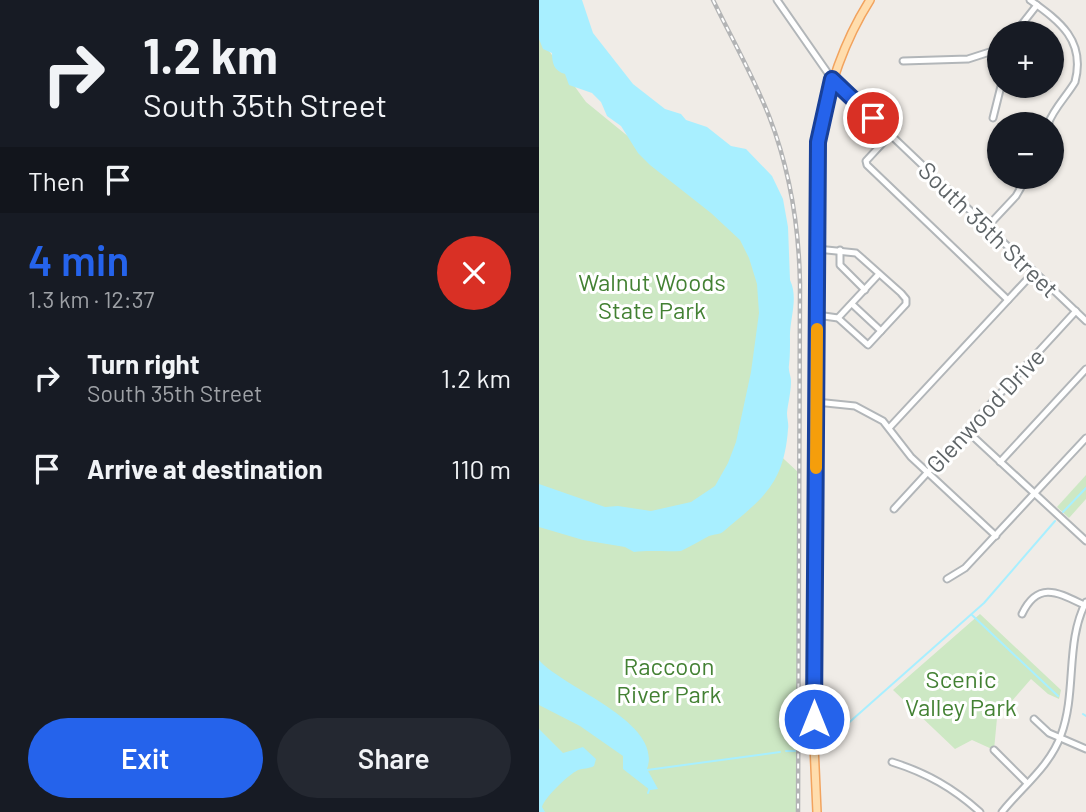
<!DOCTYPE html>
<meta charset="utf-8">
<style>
:root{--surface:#171b24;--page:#242831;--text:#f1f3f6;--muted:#9ea1a6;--accent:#2563eb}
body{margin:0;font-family:Barlow,sans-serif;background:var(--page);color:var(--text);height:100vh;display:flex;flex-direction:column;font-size:26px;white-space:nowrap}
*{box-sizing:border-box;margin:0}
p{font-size:23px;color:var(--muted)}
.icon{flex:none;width:38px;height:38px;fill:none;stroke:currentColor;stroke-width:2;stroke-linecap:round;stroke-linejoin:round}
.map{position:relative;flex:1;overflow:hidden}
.side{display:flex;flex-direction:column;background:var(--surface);width:539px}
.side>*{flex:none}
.banner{background:#171b24;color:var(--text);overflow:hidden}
.fabs{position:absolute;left:448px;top:21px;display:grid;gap:14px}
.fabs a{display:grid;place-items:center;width:77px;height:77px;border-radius:50%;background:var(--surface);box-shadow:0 2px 5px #0004;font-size:35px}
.pin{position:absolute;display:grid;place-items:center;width:60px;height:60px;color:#fff;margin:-30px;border:4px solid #fff;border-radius:50%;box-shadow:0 2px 7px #0007}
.me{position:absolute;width:77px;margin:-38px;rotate:0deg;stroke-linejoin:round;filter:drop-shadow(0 0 5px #0008)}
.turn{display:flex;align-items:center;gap:24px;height:147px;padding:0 28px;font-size:32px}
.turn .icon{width:91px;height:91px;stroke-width:2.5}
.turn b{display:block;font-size:49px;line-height:60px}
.then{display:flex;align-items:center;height:66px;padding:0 28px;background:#0003;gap:14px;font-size:26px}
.round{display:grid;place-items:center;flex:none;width:74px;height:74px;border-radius:37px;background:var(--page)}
.head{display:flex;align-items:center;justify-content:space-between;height:119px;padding:0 28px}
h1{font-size:42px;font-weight:600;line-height:52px;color:var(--accent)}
.primary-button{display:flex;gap:14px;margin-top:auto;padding:14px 28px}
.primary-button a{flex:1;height:80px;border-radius:42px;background:var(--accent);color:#fff;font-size:28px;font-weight:600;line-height:80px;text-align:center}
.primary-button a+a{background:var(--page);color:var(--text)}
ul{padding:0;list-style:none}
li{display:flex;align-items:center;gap:21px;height:91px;padding:0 28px}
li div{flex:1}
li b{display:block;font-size:26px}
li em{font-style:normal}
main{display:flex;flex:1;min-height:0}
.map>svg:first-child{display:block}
.green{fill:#cde8c4}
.water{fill:#a8efff}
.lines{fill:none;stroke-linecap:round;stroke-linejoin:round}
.stream{stroke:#a8efff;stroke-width:2}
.minor-casing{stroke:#b2b6b9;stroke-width:9}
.major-casing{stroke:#f2a35e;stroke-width:10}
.minor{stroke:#fff;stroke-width:5}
.major{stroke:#ffddad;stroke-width:7}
.rail-casing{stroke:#b3b4b5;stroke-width:4.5}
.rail{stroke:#fff;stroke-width:2;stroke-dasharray:5;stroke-linecap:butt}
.route-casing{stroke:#184099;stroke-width:18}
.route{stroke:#2563eb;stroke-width:12}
.slow{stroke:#f59e0b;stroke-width:12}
.labels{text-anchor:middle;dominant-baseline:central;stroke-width:6;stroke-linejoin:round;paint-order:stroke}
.street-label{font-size:24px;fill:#5e6467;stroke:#fff}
.park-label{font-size:24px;fill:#438133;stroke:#fff}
</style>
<main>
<section class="side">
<div class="banner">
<div class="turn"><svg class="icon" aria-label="right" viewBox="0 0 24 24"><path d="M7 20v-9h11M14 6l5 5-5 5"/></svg><div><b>1.2 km</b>South 35th Street</div></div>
<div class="then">Then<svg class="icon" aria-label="arrive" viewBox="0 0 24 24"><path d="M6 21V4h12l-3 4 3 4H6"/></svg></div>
</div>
<div class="head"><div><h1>4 min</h1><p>1.3 km · 12:37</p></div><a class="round" style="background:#d93025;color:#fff"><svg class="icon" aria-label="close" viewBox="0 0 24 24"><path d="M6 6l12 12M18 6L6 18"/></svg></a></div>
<ul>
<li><svg class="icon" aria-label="right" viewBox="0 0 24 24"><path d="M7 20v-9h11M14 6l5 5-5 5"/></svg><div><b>Turn right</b><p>South 35th Street</p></div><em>1.2 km</em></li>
<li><svg class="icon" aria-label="arrive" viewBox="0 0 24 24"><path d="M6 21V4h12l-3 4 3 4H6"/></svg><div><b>Arrive at destination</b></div><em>110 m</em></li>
</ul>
<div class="primary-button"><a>Exit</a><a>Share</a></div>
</section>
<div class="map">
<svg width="547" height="812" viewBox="0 0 547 812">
<rect width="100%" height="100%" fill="#f0ece7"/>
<g class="green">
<path d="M 0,15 L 10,51 L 47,102 L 134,173 L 229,258 L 208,434 L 168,502 L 142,518 L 72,512 L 0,488 Z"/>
<path d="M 233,448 L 260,473 L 259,812 L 0,812 L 0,518 L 99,545 Z"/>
<path d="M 547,475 L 547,499 L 530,518 L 518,507 Z"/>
<path d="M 441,614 L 522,690 L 520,699 L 509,694 L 492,679 L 458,718 L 455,750 L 433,740 L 416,749 L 354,690 Z"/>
</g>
<g class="water">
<path d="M 0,0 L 43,0 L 54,33 L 94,84 L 126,109 L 142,114 L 147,120 L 168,127 L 192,146 L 207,149 L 233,176 L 244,199 L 249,227 L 251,280 C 260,299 250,320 251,339 C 251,348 251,356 250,365 C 249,371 252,376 252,381 C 252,392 249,403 248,413 C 248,419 250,424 249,429 C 245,486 222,499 185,531 C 181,535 175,534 170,536 C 161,541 152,546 142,551 C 126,552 110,550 95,552 L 86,547 L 44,540 L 0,527 L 0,484 L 66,507 L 79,506 L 112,511 L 152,502 L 176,486 L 189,463 L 197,442 L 212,372 L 220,313 L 218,284 L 210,258 L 201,240 L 172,213 L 111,165 L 99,153 L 82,126 L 68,116 L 62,102 L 53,93 L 30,85 L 26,74 C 15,71 13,63 13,53 L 4,49 L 0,39 Z"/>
<path d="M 0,660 C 24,688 125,722 108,769 L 119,789 L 111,790 L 84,769 L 84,756 L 41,726 L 0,705 Z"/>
<path d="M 0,729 L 24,753 L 44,747 L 57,759 L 55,766 C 50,769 44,768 39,770 C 29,775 6,797 3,807 L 6,812 L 0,812 Z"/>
</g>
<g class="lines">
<g class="stream">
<path d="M 524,512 L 547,488"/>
<path d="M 433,615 L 519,696"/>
<path d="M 544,714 L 547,716"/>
<path d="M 288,742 L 445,603 L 516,521"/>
<path d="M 247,751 L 256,751"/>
<path d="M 262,751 L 270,747"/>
<path d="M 108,770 L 241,752"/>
<path d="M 109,793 L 111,787"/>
</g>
<g class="minor-casing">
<g id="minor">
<path d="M 238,0 L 293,79 L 547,321"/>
<path d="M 491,0 C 520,21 547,40 536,82 C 527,97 515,108 509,124"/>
<path d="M 476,33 L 498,5"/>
<path d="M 364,61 L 429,59 L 460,49"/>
<path d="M 454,118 L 462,86"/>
<path d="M 351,135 L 327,161 L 328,165 L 469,300"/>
<path d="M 448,227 L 477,196 L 488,177"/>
<path d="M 301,250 L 301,265 L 326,290"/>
<path d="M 313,304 L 342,331"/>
<path d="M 278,315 L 299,318 L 329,345 L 367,304 L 367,299 L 362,293 L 317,253 L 278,249"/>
<path d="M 299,318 L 340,274"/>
<path d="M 277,402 L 316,406 L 344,421 L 372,457 L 457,536"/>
<path d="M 351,427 L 495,272"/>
<path d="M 427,430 L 547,541"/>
<path d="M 461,462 L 547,369"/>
<path d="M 355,509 L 537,311"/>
<path d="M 408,579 L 426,568 L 547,438"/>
<path d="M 483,614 C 499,580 520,593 545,605"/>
<path d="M 495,719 L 510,733 L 547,749"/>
<path d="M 455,750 L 488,783"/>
<path d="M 353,762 C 388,773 414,788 441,812"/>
<path d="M 463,812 C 483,787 511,766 522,735 C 538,692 526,642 547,602"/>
</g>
</g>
<g class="major-casing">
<path id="major" d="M 278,812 L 275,745 L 279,142 C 288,92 303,44 331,0"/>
</g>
<use href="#minor" class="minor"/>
<use href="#major" class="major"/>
<g class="rail-casing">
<path id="rail" d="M 174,0 C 193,39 214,76 230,116 C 251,170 260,227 261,284 L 259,812"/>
</g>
<use href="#rail" class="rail"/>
</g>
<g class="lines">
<g class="route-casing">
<path id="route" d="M 275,719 L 279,142 L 293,79 L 334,118"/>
</g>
<use href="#route" class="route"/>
<path class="slow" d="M 277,468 L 278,329"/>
</g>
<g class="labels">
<g class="street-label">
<text transform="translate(450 229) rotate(44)">South 35th Street</text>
<text transform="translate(446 410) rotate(-47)">Glenwood Drive</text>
</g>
<g class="park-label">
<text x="113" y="281">Walnut Woods<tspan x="113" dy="28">State Park</tspan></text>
<text x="130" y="665">Raccoon<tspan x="130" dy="28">River Park</tspan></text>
<text x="422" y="678">Scenic<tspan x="422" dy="28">Valley Park</tspan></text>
</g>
</g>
</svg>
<div class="fabs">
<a>+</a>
<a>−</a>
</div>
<div class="pin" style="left:334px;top:118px;background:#d93025"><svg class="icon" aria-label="arrive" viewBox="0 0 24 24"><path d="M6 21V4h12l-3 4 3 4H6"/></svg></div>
<svg class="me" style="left:275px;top:719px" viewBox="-20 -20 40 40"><circle r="17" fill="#2563eb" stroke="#fff" stroke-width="3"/><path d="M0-11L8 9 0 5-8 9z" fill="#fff"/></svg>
</div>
</main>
